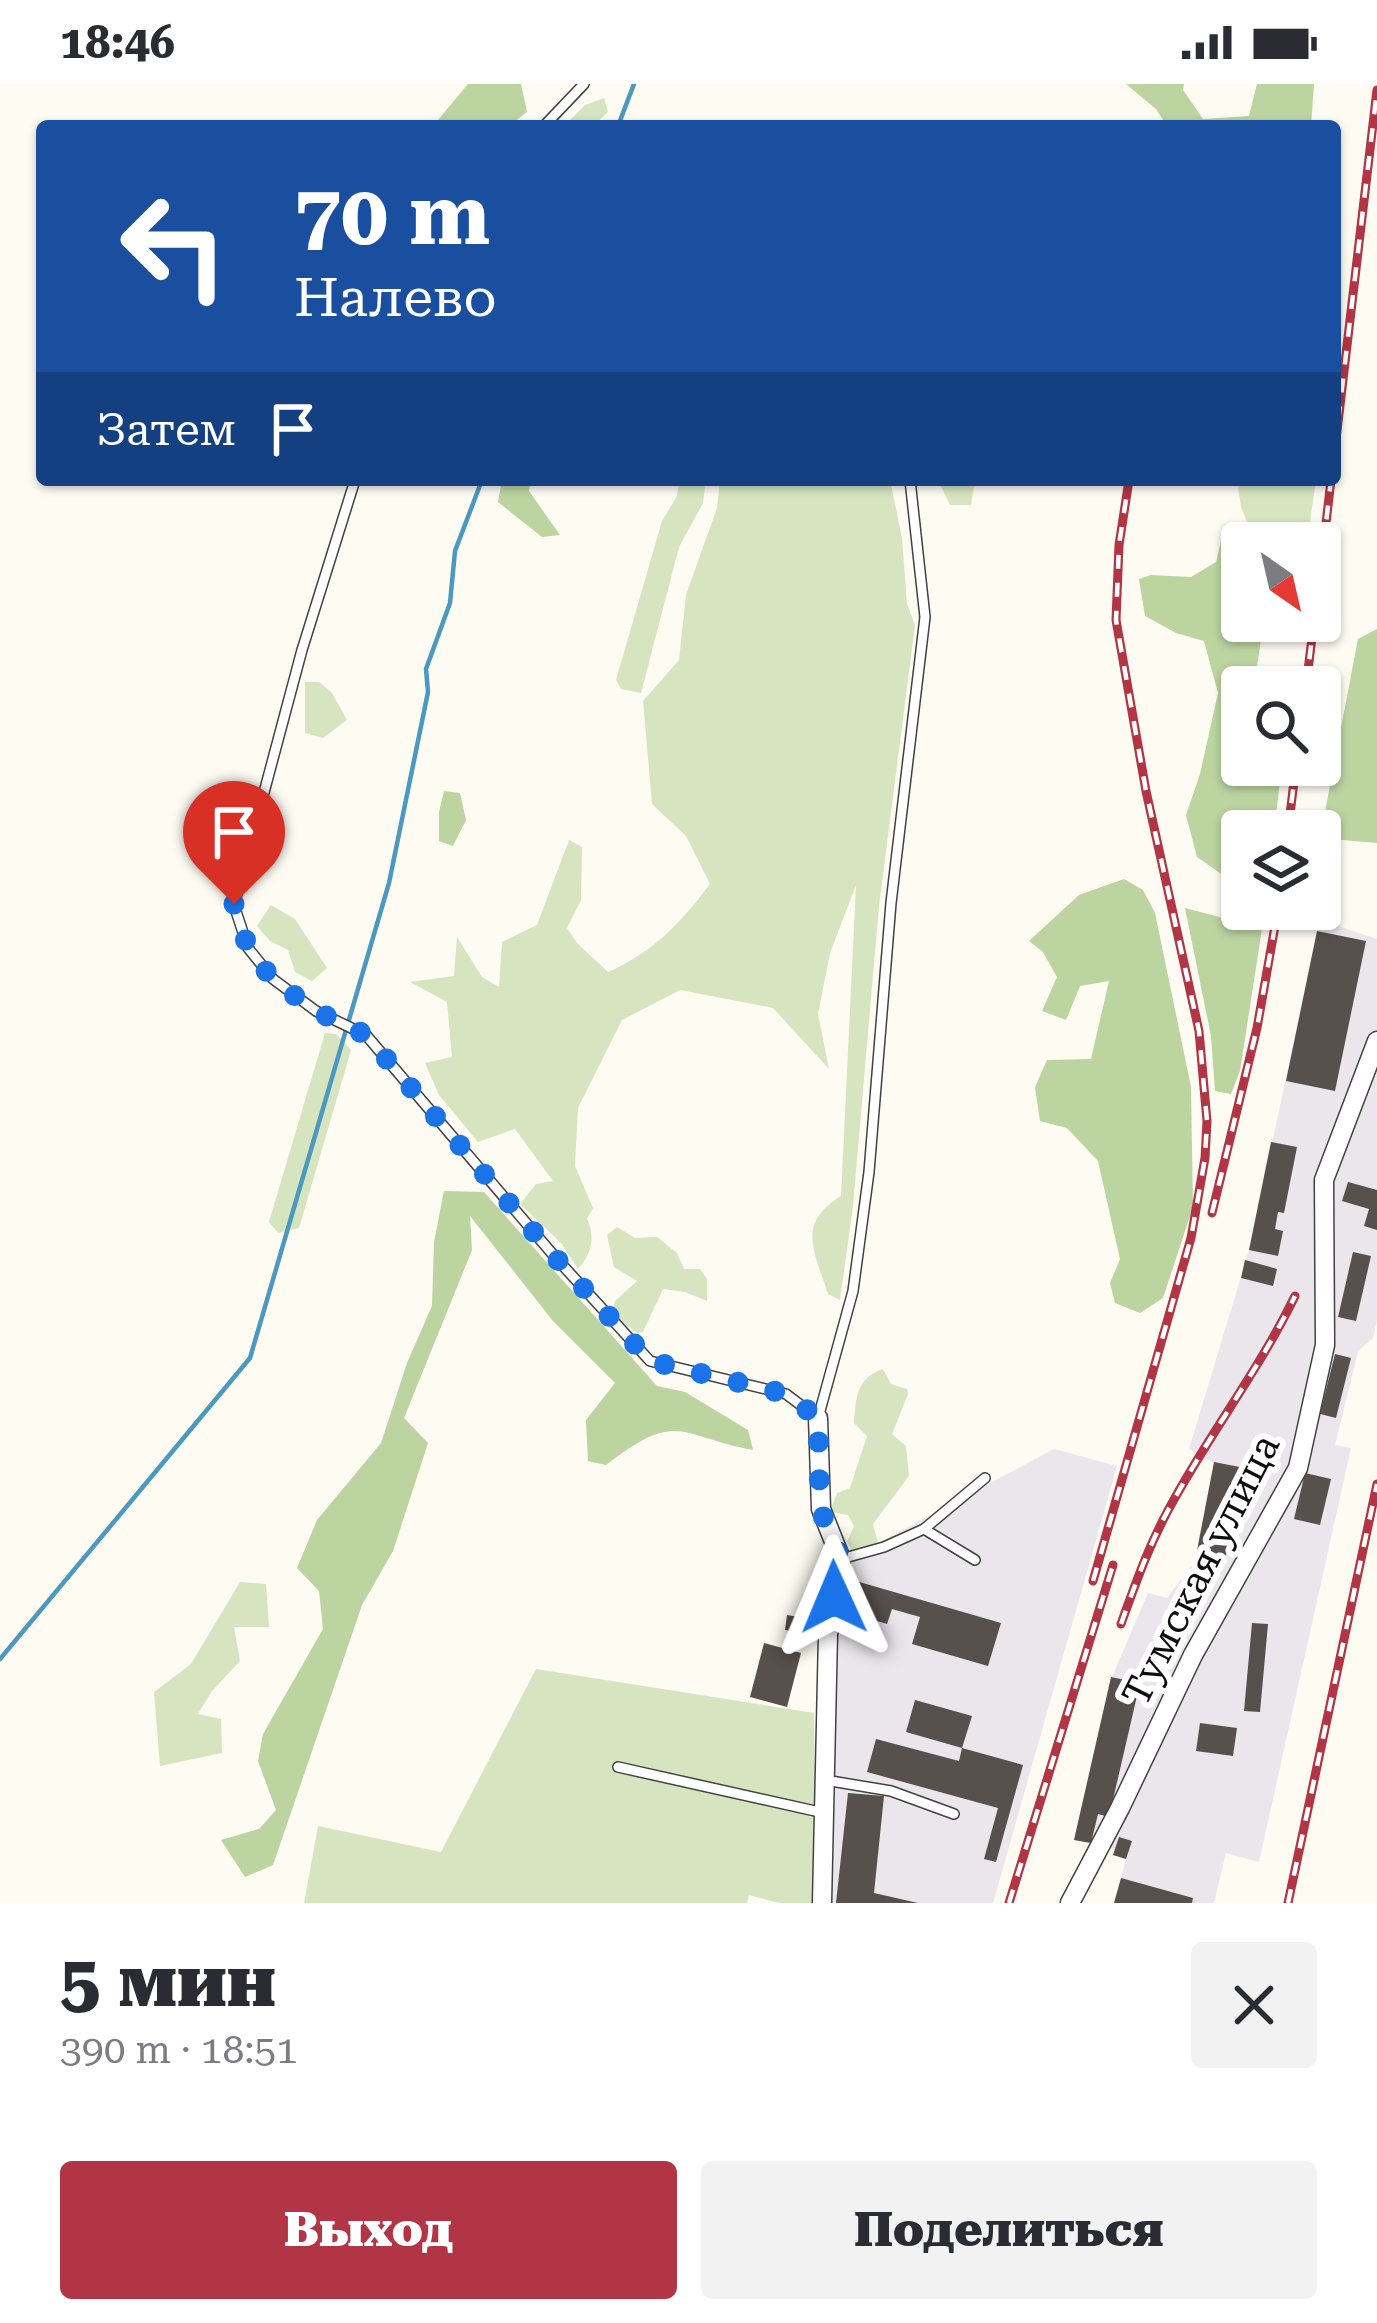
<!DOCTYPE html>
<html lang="ru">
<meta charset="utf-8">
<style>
:root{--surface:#fff;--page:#f2f2f3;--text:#2b2b33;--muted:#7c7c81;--accent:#b13544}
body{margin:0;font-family:"Roboto Serif",serif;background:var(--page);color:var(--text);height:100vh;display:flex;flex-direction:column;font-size:45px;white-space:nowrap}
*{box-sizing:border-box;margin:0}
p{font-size:39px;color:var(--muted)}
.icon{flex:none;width:66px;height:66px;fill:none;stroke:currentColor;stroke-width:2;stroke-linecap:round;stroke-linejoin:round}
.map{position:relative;height:1819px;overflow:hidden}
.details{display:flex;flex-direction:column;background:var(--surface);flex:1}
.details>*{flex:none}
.banner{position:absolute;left:36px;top:36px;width:1305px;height:366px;border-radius:12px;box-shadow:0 3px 9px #0004;background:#1a4fa0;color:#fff;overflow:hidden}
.needle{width:78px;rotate:146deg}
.buttons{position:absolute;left:1221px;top:438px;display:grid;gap:24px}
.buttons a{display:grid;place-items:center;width:120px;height:120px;border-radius:12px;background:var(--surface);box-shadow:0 3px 9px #0004;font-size:60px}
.pin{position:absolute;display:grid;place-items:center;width:102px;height:102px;color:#fff;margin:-123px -51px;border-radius:50% 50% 50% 0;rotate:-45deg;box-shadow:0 0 12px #0007}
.pin .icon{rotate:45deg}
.me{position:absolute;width:132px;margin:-66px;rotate:359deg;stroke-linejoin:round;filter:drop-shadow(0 0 9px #0008)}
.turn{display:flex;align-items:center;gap:42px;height:252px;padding:0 60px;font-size:54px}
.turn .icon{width:156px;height:156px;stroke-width:2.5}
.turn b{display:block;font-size:84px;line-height:102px}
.then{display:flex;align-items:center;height:114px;padding:0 60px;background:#0003;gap:24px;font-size:45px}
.round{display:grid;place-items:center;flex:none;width:126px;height:126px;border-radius:12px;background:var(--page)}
.head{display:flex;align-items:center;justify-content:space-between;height:204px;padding:0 60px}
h1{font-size:72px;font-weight:800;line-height:90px}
.primary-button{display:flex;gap:24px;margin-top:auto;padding:24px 60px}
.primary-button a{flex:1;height:138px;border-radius:12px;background:var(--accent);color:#fff;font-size:48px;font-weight:800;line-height:138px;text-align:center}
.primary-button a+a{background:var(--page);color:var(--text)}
.status{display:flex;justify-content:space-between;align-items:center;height:84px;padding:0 60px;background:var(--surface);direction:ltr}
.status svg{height:33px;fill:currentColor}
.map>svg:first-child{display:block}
.industrial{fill:#ebe5ec}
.green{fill:#d6e5bf}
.forest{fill:#bbd4a0}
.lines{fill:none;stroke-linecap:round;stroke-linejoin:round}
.stream{stroke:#4b99bf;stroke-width:4.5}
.building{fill:#57504d}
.lane-casing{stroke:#424242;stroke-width:12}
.street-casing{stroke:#424242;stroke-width:21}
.lane{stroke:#fff;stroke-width:9}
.street{stroke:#fff;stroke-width:18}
.rail-casing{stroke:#b13544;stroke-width:9}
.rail{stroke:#fff;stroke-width:4.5;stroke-dasharray:14;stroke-linecap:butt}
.route{stroke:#1a73e8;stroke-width:21;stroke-dasharray:0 37.8}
.labels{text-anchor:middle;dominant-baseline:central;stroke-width:12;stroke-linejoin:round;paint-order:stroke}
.street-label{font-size:39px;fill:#0f0f0f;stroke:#fff}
</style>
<div class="status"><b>18:46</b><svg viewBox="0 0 49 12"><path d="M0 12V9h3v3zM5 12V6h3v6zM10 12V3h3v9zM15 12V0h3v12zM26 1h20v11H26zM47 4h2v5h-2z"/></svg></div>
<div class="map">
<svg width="1377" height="1819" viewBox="0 0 1377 1819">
<rect width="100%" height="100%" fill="#fefbf3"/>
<g class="industrial">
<path d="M 1320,836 L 1377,855 L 1377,1236 L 1373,1254 L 1358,1267 L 1335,1361 L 1351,1364 L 1259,1778 L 1226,1769 L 1214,1819 L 1114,1819 L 1126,1775 L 1113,1771 L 1114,1765 L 1074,1756 L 1112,1593 L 1148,1509 L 1167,1514 L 1195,1477 L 1214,1379 L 1189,1365 L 1249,1166 Z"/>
<path d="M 1054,1365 L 1117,1382 L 993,1819 L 827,1819 L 836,1527 L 850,1474 Z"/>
</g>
<g class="green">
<path d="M 604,14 L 608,28 L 593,42 L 564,42 L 585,21 Z"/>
<path d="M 679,396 L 706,396 L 703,419 L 679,463 L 641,609 L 621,605 L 616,596 L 662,437 L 677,412 Z"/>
<path d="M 720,396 L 890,396 L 902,454 L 907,520 L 915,541 L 879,822 L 853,1122 L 840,1216 L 828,1210 C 814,1166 796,1140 841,1112 L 856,801 L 830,869 L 818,930 L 829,985 L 773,924 L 680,906 L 622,936 L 578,1024 L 575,1082 L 593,1124 L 587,1135 C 596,1153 591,1171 578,1185 L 561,1159 L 520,1120 L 536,1100 L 553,1097 L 515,1045 L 478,1058 L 439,1011 L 425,979 L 452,973 L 447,918 L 410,898 L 454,892 L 457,853 L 482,893 L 499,903 L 502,858 L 537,841 L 569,756 L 582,763 L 581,816 L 567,844 L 577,859 L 608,888 C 654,868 680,839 710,800 L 686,752 L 652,720 L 643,617 L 679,576 L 686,511 L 717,424 Z"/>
<path d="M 938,396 L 975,396 L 971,421 L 950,421 Z"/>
<path d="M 1237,396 L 1316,396 L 1307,459 L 1256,459 L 1241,423 Z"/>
<path d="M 305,598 L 319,598 L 332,609 L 347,636 L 323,654 L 305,649 Z"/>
<path d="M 271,821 L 295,835 L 327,884 L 312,897 L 295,888 L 288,866 L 270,857 L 257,842 Z"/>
<path d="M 325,949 L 336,950 L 351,966 L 299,1144 L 278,1149 L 269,1138 Z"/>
<path d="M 617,1143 L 635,1154 L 657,1153 L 677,1169 L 684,1185 L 700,1185 L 707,1195 L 707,1217 L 685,1208 L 663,1205 L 643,1248 L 637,1249 L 612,1230 L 615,1217 L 637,1197 L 614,1183 L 607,1151 Z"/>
<path d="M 883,1285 L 891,1300 L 907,1305 L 908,1310 L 892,1350 L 906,1362 L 909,1392 L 873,1440 L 878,1459 L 852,1466 L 847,1458 L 854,1442 L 848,1431 L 830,1428 L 837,1409 L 850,1404 L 867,1352 L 854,1339 C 856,1314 856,1294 883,1285 Z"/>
<path d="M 240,1498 L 266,1500 L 269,1543 L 234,1543 L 240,1577 L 212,1607 L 198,1630 L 221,1635 L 222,1669 L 160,1682 L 154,1608 L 191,1580 Z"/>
<path d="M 536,1585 L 814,1629 L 816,1819 L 779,1819 L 749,1811 L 747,1819 L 304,1819 L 318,1742 L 441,1768 Z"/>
</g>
<g class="forest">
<path d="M 468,0 L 521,0 L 527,28 L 509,42 L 433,42 Z"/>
<path d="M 1126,0 L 1184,0 L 1183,6 L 1203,35 L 1249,32 L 1257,0 L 1314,0 L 1311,42 L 1167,42 L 1156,25 Z"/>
<path d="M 502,396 L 531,396 L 529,407 L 560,451 L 542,453 L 498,418 Z"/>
<path d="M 1225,440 L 1251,459 L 1242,459 L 1242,537 L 1275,537 L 1262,549 L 1254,603 L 1242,603 L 1242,681 L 1282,681 L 1274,747 L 1242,747 L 1242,825 L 1265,825 L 1240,987 L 1231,1010 L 1215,1007 L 1211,952 L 1185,824 L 1227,835 L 1227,794 L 1197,773 L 1186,731 L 1200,690 L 1218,609 L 1204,557 L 1176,549 L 1145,532 L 1139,495 L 1151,491 L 1191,493 L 1216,478 Z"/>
<path d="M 1377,545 L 1377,759 L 1320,754 L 1358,555 Z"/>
<path d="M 444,707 L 460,709 L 466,736 L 453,762 L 439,757 L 439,728 Z"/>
<path d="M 1124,795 L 1143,806 L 1155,829 L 1191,1003 L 1193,1123 L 1163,1214 L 1140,1229 L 1115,1219 L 1110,1199 L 1120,1175 L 1098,1077 L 1067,1044 L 1040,1037 L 1035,1003 L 1047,976 L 1091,975 L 1109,897 L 1080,902 L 1066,936 L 1042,927 L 1057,893 L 1043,868 L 1029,857 L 1079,811 Z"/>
<path d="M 444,1107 L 484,1108 L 657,1302 L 685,1308 L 748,1346 L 753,1366 C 677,1352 679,1325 606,1381 L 588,1377 L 586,1336 L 615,1299 L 553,1237 L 470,1132 L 472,1166 L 404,1334 L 428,1359 L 393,1467 L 362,1521 L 273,1781 L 245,1793 L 221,1756 L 259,1745 L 276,1726 L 258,1677 L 263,1650 L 323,1545 L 319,1507 L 297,1484 L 317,1436 L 381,1359 L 407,1279 L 432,1222 L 434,1158 Z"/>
</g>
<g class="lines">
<g class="stream">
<path d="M 618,42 L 634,0"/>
<path d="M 0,1575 L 250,1274 L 389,799 L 428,608 L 426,585 L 450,519 L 455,467 L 482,396"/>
</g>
</g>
<g class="building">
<path d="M 1317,847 L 1366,857 L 1335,1007 L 1286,997 Z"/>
<path d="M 1271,1058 L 1297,1063 L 1284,1129 L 1278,1128 L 1275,1145 L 1283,1147 L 1278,1172 L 1249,1166 Z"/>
<path d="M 1348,1098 L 1377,1106 L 1377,1146 L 1364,1142 L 1369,1125 L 1342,1117 Z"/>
<path d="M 1353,1168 L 1371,1172 L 1356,1237 L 1338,1233 Z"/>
<path d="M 1245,1176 L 1277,1185 L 1273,1202 L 1241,1194 Z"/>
<path d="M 1335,1270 L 1351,1274 L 1336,1334 L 1320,1330 Z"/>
<path d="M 1214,1378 L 1250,1385 L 1237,1446 L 1231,1445 L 1224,1482 L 1195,1477 Z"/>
<path d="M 1305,1389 L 1331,1395 L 1320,1441 L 1294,1435 Z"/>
<path d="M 849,1495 L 1001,1539 L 988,1582 L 912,1560 L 920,1533 L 892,1525 L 887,1540 L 840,1526 Z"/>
<path d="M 787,1531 L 799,1533 L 797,1548 L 785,1546 Z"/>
<path d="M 1252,1539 L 1268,1540 L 1260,1628 L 1244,1627 Z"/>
<path d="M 764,1559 L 801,1569 L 787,1623 L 750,1613 Z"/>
<path d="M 1111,1593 L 1140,1599 L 1109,1733 L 1098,1730 L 1091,1759 L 1074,1756 Z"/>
<path d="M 915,1616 L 972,1632 L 962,1664 L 906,1648 Z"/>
<path d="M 1200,1639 L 1237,1644 L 1233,1672 L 1196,1667 Z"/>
<path d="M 876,1655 L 959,1677 L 962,1664 L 1023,1681 L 996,1778 L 984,1775 L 998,1724 L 867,1688 Z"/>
<path d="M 848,1709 L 884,1712 L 874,1809 L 918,1819 L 836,1819 Z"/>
<path d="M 1119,1753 L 1132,1757 L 1126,1775 L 1113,1771 Z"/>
<path d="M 1121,1794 L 1193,1814 L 1192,1819 L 1114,1819 Z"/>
</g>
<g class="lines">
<g class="lane-casing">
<g id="lane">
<path d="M 544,42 L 584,0"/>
<path d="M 355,396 L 302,566 L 234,821 L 248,864 L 273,895 L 316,927 L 366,951 L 555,1173 L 650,1277 L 786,1310 L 818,1334 L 853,1207 L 869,1088 L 891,819 L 925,533 L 910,396"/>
<path d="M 924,1445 L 985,1394"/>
<path d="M 841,1475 L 884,1463 L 924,1445 L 975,1476"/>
<path d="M 618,1683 L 824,1729"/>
<path d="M 825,1696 L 891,1707 L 954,1730"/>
</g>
</g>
<g class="street-casing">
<g id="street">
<path d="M 818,1334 L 821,1425 L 841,1475 L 828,1550 L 822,1819"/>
<path d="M 1070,1819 L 1120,1724 L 1193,1571 L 1298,1384 L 1325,1261 L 1324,1096 L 1377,957"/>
</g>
</g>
<use href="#lane" class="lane"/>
<use href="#street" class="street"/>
<g class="rail-casing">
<g id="rail">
<path d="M 1335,364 L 1377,6"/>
<path d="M 1320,491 L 1331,396"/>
<path d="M 1306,603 L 1314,537"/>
<path d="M 1288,747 L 1296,681"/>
<path d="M 1212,1129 L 1257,944 L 1278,825"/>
<path d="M 1093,1497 L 1191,1154 L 1205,1074 L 1207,1037 L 1199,947 L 1146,707 L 1116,536 L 1119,461 L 1129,396"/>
<path d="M 1121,1540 C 1137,1495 1152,1453 1176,1412 C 1214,1344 1261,1282 1295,1212"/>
<path d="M 1009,1819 L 1113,1481"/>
<path d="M 1288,1819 L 1377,1400"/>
</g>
</g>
<use href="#rail" class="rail"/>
</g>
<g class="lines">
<path class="route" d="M 234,820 L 248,864 L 273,896 L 316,927 L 366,951 L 555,1173 L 650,1277 L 786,1310 L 818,1334 L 820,1425 L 841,1475 L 834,1513"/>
</g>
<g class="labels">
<g class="street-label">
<text transform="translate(1201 1486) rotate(-63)">Тумская улица</text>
</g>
</g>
</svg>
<div class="buttons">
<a><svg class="needle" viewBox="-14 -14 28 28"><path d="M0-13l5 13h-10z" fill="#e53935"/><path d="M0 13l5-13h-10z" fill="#7c7c81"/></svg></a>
<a><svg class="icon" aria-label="search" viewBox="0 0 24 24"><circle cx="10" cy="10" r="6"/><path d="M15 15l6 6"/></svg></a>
<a><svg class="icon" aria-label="layers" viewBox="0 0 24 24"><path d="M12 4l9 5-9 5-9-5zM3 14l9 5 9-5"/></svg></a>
</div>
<div class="pin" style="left:234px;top:820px;background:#d93025"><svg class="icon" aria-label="arrive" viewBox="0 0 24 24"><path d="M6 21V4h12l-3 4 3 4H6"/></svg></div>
<svg class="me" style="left:834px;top:1513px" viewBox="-20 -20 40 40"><path d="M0-17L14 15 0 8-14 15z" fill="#1a73e8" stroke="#fff" stroke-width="4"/></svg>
<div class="banner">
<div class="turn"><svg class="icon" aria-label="left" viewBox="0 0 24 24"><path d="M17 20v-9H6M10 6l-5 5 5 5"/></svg><div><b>70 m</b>Налево</div></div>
<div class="then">Затем<svg class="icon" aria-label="arrive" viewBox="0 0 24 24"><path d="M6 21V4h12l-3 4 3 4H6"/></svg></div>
</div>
</div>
<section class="details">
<div class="head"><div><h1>5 мин</h1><p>390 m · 18:51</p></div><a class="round"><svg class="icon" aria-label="close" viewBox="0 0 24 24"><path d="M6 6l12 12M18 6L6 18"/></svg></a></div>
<div class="primary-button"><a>Выход</a><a>Поделиться</a></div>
</section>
